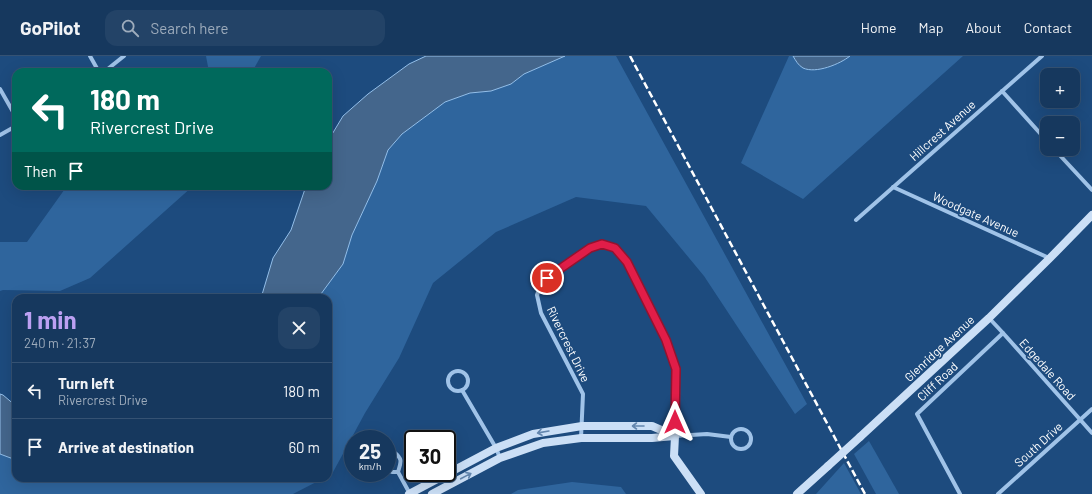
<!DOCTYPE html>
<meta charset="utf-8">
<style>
:root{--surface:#16385e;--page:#234367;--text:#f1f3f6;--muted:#9eacbc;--line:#355273;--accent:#bca0f2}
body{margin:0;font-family:Barlow,sans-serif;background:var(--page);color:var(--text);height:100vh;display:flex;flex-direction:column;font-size:15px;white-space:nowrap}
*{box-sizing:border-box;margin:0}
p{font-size:13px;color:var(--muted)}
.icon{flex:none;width:22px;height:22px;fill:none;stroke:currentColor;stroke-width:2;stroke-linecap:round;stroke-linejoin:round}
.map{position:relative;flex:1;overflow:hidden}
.drawer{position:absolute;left:12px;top:238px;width:320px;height:188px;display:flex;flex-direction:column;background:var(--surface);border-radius:12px;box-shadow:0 4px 16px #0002,0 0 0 1px var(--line)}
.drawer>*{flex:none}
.guide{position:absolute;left:12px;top:12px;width:320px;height:122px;border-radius:12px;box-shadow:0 4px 16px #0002,0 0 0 1px var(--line);background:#00695c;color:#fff;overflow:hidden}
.buttons{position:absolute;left:1040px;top:12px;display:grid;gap:8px}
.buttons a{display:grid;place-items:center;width:40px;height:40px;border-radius:8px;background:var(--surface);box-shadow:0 4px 16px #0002,0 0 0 1px var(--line);font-size:20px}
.speed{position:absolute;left:344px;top:374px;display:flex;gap:8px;font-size:20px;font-weight:700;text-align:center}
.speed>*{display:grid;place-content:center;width:52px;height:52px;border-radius:50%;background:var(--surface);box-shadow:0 4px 16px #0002,0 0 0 1px var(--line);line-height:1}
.speed small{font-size:10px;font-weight:400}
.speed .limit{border:2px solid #111;border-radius:6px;background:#fff;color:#111}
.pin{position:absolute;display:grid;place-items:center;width:34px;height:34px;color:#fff;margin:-17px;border:2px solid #fff;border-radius:50%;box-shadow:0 1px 4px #0007}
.me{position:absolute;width:44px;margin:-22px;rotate:0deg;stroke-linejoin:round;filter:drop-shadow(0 0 3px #0008)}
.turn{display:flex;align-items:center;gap:14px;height:84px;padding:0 12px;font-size:18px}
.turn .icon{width:52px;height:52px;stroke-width:2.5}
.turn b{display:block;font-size:28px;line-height:34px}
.then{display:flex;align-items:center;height:38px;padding:0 12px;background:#0003;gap:8px;font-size:15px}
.round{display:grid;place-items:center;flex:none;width:42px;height:42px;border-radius:12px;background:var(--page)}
.headline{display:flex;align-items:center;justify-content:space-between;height:68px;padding:0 12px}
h1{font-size:24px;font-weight:700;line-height:30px;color:var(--accent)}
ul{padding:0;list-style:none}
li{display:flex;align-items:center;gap:12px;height:56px;padding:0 12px;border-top:1px solid var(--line)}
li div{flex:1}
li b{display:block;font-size:15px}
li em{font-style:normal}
header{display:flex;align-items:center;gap:24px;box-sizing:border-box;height:56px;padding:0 20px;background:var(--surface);border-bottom:1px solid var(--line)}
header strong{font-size:19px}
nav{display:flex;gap:22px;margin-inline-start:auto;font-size:14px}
.search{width:280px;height:36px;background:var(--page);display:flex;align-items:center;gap:10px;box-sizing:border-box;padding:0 14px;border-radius:12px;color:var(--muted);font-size:15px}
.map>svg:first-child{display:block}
.green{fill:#2f659d}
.water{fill:#44668c;stroke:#93bfea}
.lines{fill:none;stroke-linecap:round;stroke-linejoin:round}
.street{stroke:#a0c3e8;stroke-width:4}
.secondary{stroke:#cbdff6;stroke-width:8}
.rail{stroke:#fff;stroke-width:2.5;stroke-dasharray:7 3;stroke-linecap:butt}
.secondary-bridge{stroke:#cbdff6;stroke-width:8}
.oneway{stroke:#6386ae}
.route-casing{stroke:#92132f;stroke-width:10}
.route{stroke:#e11d48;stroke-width:7}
.labels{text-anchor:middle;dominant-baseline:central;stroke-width:3.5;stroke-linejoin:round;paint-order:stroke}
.street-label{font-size:12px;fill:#fff;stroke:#1d4b7e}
</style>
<header>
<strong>GoPilot</strong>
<div class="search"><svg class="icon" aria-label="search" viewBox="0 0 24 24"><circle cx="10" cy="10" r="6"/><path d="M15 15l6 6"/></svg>Search here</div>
<nav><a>Home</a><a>Map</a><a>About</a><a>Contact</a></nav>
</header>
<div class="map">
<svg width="1092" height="438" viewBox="0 0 1092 438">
<rect width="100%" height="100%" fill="#1d4b7e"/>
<g class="green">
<path d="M 206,0 L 261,0 L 252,16 L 209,16 Z"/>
<path d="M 565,0 L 616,0 L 807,348 L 795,358 L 704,220 L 646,150 L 576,141 L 496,176 L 433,227 L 399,302 L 365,357 L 332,418 L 328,420 L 328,242 L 318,242 L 343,208 L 352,179 L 377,125 L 388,94 L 402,78 L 445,46 L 470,37 L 491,35 L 511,28 L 524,18 Z"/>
<path d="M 789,0 L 796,0 L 803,8 L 822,13 L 830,8 L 837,0 L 963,0 L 803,143 L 741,107 Z"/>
<path d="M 67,130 L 193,130 L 90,222 L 60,235 L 3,234 L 0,235 L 0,186 L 27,186 Z"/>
<path d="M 869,385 L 899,438 L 876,438 L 854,398 Z"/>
<path d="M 0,398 L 16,404 L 16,422 L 324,422 L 293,438 L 0,438 Z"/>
<path d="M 844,407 L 861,438 L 816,438 Z"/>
<path d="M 572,426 L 621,431 L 626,438 L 511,438 L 518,434 Z"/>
</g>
<g class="water">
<path d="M 426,0 L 565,0 L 524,18 L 511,28 L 491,35 L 470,37 L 445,46 L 402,78 L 388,94 L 377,125 L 352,179 L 343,208 L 318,242 L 261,242 L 273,202 L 291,174 L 306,130 L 328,130 L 328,85 L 343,60 L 368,38 L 409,8 Z"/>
<path d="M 793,0 L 850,0 C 840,8 816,18 803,12 C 798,9 796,5 793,0 Z"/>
<path d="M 0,338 L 3,339 L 16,350 L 16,404 L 0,398 Z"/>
</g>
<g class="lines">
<g class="street">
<path d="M 90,0 L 99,16"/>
<path d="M 104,16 L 124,0"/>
<path d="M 0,33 L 16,61"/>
<path d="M 1002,35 L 1047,85"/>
<path d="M 0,79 L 16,70"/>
<path d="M 1054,93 L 1092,134"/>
<path d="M 893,131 L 1049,202"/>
<path d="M 856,164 L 1042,0"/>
<path d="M 989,262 L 1003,277 L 1092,377"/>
<circle cx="458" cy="325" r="10"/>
<path d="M 462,334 L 496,392 L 500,402"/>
<circle cx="741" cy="383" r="10"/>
<path d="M 581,382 L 583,338 L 541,257 L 537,239 L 541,228 L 554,217 L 590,192 L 602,188 L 615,193 L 627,206 L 666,284 L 675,313 L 675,380 L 707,378 L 731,381"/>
<path d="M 387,396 L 394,396 C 403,403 401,406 398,416 L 410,438"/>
<path d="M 387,414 L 392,416 L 398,416"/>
<path d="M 960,438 L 917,358 L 1003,277"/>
<path d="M 998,438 L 1092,353"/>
</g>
<g class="secondary">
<path d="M 675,380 L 674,400 L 701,438"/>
<path d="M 860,381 L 989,262 L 1050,202 L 1092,159"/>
<path d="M 409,438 L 496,392 L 533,378 L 582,370 L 652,370 L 675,380"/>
<path d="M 432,438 L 500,402 L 543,387 L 581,382 L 652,382 L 674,380"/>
<path d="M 797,438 L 828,410"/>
</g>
<path class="rail" d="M 630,0 L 865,438"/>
<path class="secondary-bridge" d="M 828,410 L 860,381"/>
</g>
<defs><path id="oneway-shaft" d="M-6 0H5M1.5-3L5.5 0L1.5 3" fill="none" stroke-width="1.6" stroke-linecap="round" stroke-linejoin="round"/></defs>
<g class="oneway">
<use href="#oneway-shaft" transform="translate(638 370) rotate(-180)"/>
<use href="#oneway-shaft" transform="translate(543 376) rotate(170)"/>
<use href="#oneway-shaft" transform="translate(466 420) rotate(-28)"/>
</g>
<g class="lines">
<g class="route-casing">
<path id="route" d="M 547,222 L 554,217 L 590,192 L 602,188 L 615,192 L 627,206 L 666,284 L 676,313 L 675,366"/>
</g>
<use href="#route" class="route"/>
</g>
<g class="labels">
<g class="street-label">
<text transform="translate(942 74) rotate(-42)">Hillcrest Avenue</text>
<text transform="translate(976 158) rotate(24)">Woodgate Avenue</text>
<text transform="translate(569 288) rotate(64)">Rivercrest Drive</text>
<text transform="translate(939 292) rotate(-43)">Glenridge Avenue</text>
<text transform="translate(1048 313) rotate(48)">Edgedale Road</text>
<text transform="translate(937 325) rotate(-43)">Cliff Road</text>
<text transform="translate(1038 388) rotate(-42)">South Drive</text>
</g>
</g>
</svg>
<div class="buttons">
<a>+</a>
<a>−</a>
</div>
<div class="speed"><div>25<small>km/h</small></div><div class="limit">30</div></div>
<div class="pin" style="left:547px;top:222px;background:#d93025"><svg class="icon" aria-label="arrive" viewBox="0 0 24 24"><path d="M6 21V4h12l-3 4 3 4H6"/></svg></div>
<svg class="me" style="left:675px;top:366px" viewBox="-20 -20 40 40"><path d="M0-17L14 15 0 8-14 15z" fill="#e11d48" stroke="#fff" stroke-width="4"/></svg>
<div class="guide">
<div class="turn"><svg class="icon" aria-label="left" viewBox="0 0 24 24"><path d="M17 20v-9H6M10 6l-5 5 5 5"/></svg><div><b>180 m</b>Rivercrest Drive</div></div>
<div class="then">Then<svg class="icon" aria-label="arrive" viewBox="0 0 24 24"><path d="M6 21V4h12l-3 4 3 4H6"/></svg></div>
</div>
<section class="drawer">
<div class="headline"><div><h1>1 min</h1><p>240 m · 21:37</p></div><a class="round"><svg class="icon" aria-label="close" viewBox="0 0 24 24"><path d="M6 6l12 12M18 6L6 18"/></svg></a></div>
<ul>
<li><svg class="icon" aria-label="left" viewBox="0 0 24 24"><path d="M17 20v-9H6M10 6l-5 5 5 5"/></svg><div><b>Turn left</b><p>Rivercrest Drive</p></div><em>180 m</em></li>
<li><svg class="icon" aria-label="arrive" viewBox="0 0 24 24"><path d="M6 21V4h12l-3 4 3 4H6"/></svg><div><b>Arrive at destination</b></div><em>60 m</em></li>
</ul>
</section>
</div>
